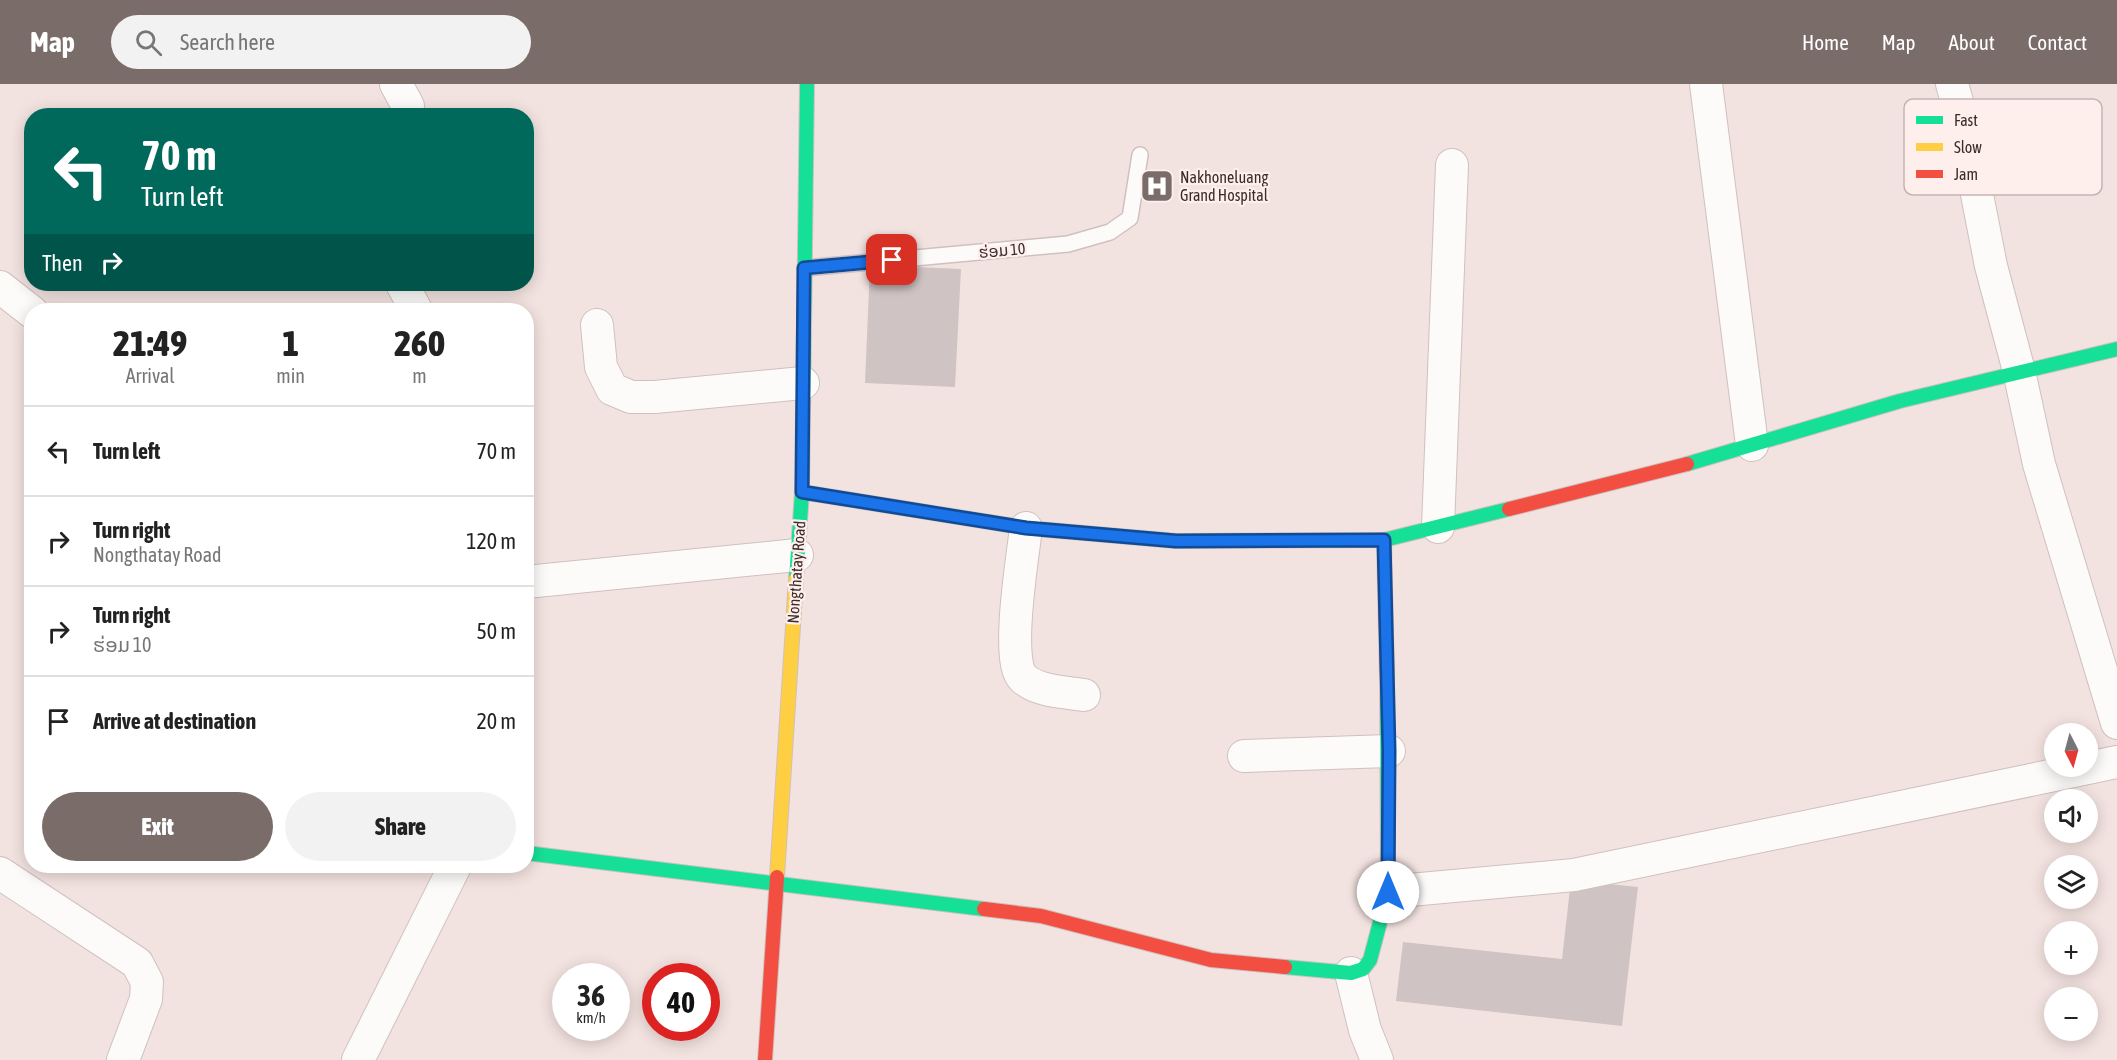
<!DOCTYPE html>
<meta charset="utf-8">
<style>
:root{--surface:#fff;--page:#f2f2f2;--text:#222;--muted:#767676;--line:#e0e0e0;--accent:#7a6c69}
body{margin:0;font-family:"Asap Condensed","Noto Sans Lao",sans-serif;background:var(--page);color:var(--text);height:100vh;display:flex;flex-direction:column;font-size:22px;white-space:nowrap}
*{box-sizing:border-box;margin:0}
p{font-size:20px;color:var(--muted)}
.icon{flex:none;width:33px;height:33px;fill:none;stroke:currentColor;stroke-width:2;stroke-linecap:round;stroke-linejoin:round}
.map{position:relative;flex:1;overflow:hidden}
.sheet{position:absolute;left:24px;top:219px;width:510px;height:570px;display:flex;flex-direction:column;background:var(--surface);border-radius:24px;box-shadow:0 3px 15px #0003}
.sheet>*{flex:none}
.banner{position:absolute;left:24px;top:24px;width:510px;height:183px;border-radius:24px;box-shadow:0 3px 15px #0003;background:#00695c;color:#fff;overflow:hidden}
.needle{width:39px;rotate:174deg}
.controls{position:absolute;left:2044px;top:639px;display:grid;gap:12px}
.controls a{display:grid;place-items:center;width:54px;height:54px;border-radius:50%;background:var(--surface);box-shadow:0 3px 15px #0003;font-size:30px}
.speed{position:absolute;left:552px;top:879px;display:flex;gap:12px;font-size:30px;font-weight:700;text-align:center}
.speed>*{display:grid;place-content:center;width:78px;height:78px;border-radius:50%;background:var(--surface);box-shadow:0 3px 15px #0003;line-height:1}
.speed small{font-size:15px;font-weight:400}
.speed .limit{border:9px solid #d22;background:#fff;color:#111}
.pin{position:absolute;display:grid;place-items:center;width:51px;height:51px;color:#fff;margin:-26px;border-radius:12px;box-shadow:0 3px 9px #0006}
.me{position:absolute;width:66px;margin:-33px;rotate:0deg;stroke-linejoin:round;filter:drop-shadow(0 0 4px #0008)}
.turn{display:flex;align-items:center;gap:21px;height:126px;padding:0 18px;font-size:27px}
.turn .icon{width:78px;height:78px;stroke-width:2.5}
.turn b{display:block;font-size:42px;line-height:51px}
.then{display:flex;align-items:center;height:57px;padding:0 18px;background:#0003;gap:12px;font-size:22px}
.eta{display:flex;justify-content:space-evenly;align-items:center;height:102px;text-align:center}
.eta b{font-size:36px;font-weight:800;line-height:42px}
.button{display:flex;gap:12px;margin-top:auto;padding:12px 18px}
.button a{flex:1;height:69px;border-radius:36px;background:var(--accent);color:#fff;font-size:24px;font-weight:800;line-height:69px;text-align:center}
.button a+a{background:var(--page);color:var(--text)}
ul{padding:0;list-style:none}
li{display:flex;align-items:center;gap:18px;height:90px;padding:0 18px;border-top:2px solid var(--line)}
li div{flex:1}
li b{display:block;font-size:22px}
li em{font-style:normal}
header{display:flex;align-items:center;gap:36px;box-sizing:border-box;height:84px;padding:0 30px;background:var(--accent);color:#fff}
header strong{font-size:28px}
nav{display:flex;gap:33px;margin-inline-start:auto;font-size:21px}
.search{width:420px;height:54px;background:var(--page);display:flex;align-items:center;gap:15px;box-sizing:border-box;padding:0 21px;border-radius:33px;color:var(--muted);font-size:22px}
.map>svg:first-child{display:block}
.building{fill:#d0c3c3}
.lines{fill:none;stroke-linecap:round;stroke-linejoin:round}
.lane-casing{stroke:#cfc1be;stroke-width:18}
.street-casing{stroke:#cfc1be;stroke-width:34}
.fast-casing{stroke:#cfc1be;stroke-width:16}
.slow-casing{stroke:#cfc1be;stroke-width:16}
.jam-casing{stroke:#cfc1be;stroke-width:16}
.lane{stroke:#fdfbfa;stroke-width:15}
.street{stroke:#fdfbfa;stroke-width:32}
.fast{stroke:#16e098;stroke-width:14}
.slow{stroke:#ffcf43;stroke-width:14}
.jam{stroke:#f24e42;stroke-width:14}
.route-casing{stroke:#114b97;stroke-width:15}
.route{stroke:#1a73e8;stroke-width:10}
.labels{text-anchor:middle;dominant-baseline:central;stroke-width:4.5;stroke-linejoin:round;paint-order:stroke}
.poi-label{font-size:16px;fill:#392c29;stroke:#feeeec;text-anchor:start}
.street-label{font-size:16px;fill:#392c29;stroke:#feeeec}
.key{fill:#feeeec;stroke:#c3b4b2;stroke-width:1.5}
.key-label{font-size:16px;fill:#392c29}
</style>
<header>
<strong>Map</strong>
<div class="search"><svg class="icon" aria-label="search" viewBox="0 0 24 24"><circle cx="10" cy="10" r="6"/><path d="M15 15l6 6"/></svg>Search here</div>
<nav><a>Home</a><a>Map</a><a>About</a><a>Contact</a></nav>
</header>
<div class="map">
<svg width="2117" height="976" viewBox="0 0 2117 976">
<rect width="100%" height="100%" fill="#f3e3e0"/>
<g class="building">
<path d="M 870,181 L 961,185 L 955,303 L 865,299 Z"/>
<path d="M 1571,796 L 1638,803 L 1622,942 L 1396,917 L 1403,858 L 1562,875 Z"/>
</g>
<g class="lines">
<g class="lane-casing">
<path id="lane" d="M 805,184 L 1068,160 L 1110,148 L 1130,134 L 1140,71"/>
</g>
<g class="street-casing">
<g id="street">
<path d="M 396,0 L 408,22 L 407,32"/>
<path d="M 1706,0 L 1752,361"/>
<path d="M 1952,0 L 1963,39 L 1991,182 L 2019,287 L 2039,380 L 2117,639"/>
<path d="M 402,200 L 416,226"/>
<path d="M 0,203 L 32,228"/>
<path d="M 597,241 L 601,283 L 612,305 L 631,313 L 655,313 L 803,299"/>
<path d="M 1438,443 L 1452,81"/>
<path d="M 1026,444 C 1023,471 1005,577 1023,594 C 1038,608 1066,608 1084,611"/>
<path d="M 526,498 L 797,471"/>
<path d="M 1244,672 L 1389,667"/>
<path d="M 0,789 L 137,879 L 147,898 L 146,915 L 123,976"/>
<path d="M 1388,808 L 1574,791 L 2117,678"/>
<path d="M 1351,889 L 1365,946 L 1377,976"/>
<path d="M 358,976 L 455,782"/>
</g>
</g>
<g class="fast-casing">
<g id="fast">
<path d="M 1687,380 L 1900,317 L 2117,265"/>
<path d="M 802,408 L 1026,444 L 1176,457 L 1384,456 L 1509,425"/>
<path d="M 796,495 L 802,408 L 807,0"/>
<path d="M 526,769 L 984,825"/>
<path d="M 1285,883 L 1351,889 L 1363,885 L 1370,876 L 1388,808 L 1387,595"/>
</g>
</g>
<g class="slow-casing">
<path id="slow" d="M 777,793 L 796,495"/>
</g>
<g class="jam-casing">
<g id="jam">
<path d="M 1509,425 L 1687,380"/>
<path d="M 1384,456 L 1387,595"/>
<path d="M 984,825 L 1041,832 L 1211,876 L 1285,883"/>
<path d="M 765,976 L 777,793"/>
</g>
</g>
<use href="#lane" class="lane"/>
<use href="#street" class="street"/>
<use href="#fast" class="fast"/>
<use href="#slow" class="slow"/>
<use href="#jam" class="jam"/>
</g>
<g class="lines">
<g class="route-casing">
<path id="route" d="M 892,176 L 804,184 L 802,408 L 1026,444 L 1176,457 L 1384,456 L 1389,667 L 1388,808"/>
</g>
<use href="#route" class="route"/>
</g>
<defs>
<g id="hospital-square" transform="scale(1.725)"><rect x="-9" y="-9" width="18" height="18" rx="4" fill="#7a6c69" stroke="#feeeec"/><path d="M-5-5h3v3.5h4V-5h3V5h-3V1.5h-4V5h-3Z" fill="#fff"/></g>
</defs>
<g fill-rule="evenodd">
<use href="#hospital-square" x="1157" y="102"/>
</g>
<g class="labels">
<g class="poi-label">
<text x="1180" y="93">Nakhoneluang<tspan x="1180" dy="18">Grand Hospital</tspan></text>
</g>
<g class="street-label">
<text transform="translate(1002 166) rotate(-5)">ຮ່ອມ 10</text>
<text transform="translate(796 488) rotate(-86)">Nongthatay Road</text>
</g>
</g>
<rect x="1904" y="15" width="198" height="96" rx="9" class="key"/>
<rect x="1916" y="32" width="27" height="8" fill="#16e098"/>
<rect x="1916" y="59" width="27" height="8" fill="#ffcf43"/>
<rect x="1916" y="86" width="27" height="8" fill="#f24e42"/>
<g class="key-label">
<text x="1954" y="42">Fast</text>
<text x="1954" y="69">Slow</text>
<text x="1954" y="96">Jam</text>
</g>
</svg>
<div class="controls">
<a><svg class="needle" viewBox="-14 -14 28 28"><path d="M0-13l5 13h-10z" fill="#e53935"/><path d="M0 13l5-13h-10z" fill="#767676"/></svg></a>
<a><svg class="icon" aria-label="sound" viewBox="0 0 24 24"><path d="M4 9h4l5-4v14l-5-4H4zM17 9q2 3 0 6"/></svg></a>
<a><svg class="icon" aria-label="layers" viewBox="0 0 24 24"><path d="M12 4l9 5-9 5-9-5zM3 14l9 5 9-5"/></svg></a>
<a>+</a>
<a>−</a>
</div>
<div class="speed"><div>36<small>km/h</small></div><div class="limit">40</div></div>
<div class="pin" style="left:892px;top:176px;background:#d93025"><svg class="icon" aria-label="arrive" viewBox="0 0 24 24"><path d="M6 21V4h12l-3 4 3 4H6"/></svg></div>
<svg class="me" style="left:1388px;top:808px" viewBox="-20 -20 40 40"><circle r="19" fill="#fff"/><path d="M0-13L10 11 0 6-10 11z" fill="#1a73e8"/></svg>
<div class="banner">
<div class="turn"><svg class="icon" aria-label="left" viewBox="0 0 24 24"><path d="M17 20v-9H6M10 6l-5 5 5 5"/></svg><div><b>70 m</b>Turn left</div></div>
<div class="then">Then<svg class="icon" aria-label="right" viewBox="0 0 24 24"><path d="M7 20v-9h11M14 6l5 5-5 5"/></svg></div>
</div>
<section class="sheet">
<div class="eta">
<div><b>21:49</b><p>Arrival</p></div>
<div><b>1</b><p>min</p></div>
<div><b>260</b><p>m</p></div>
</div>
<ul>
<li><svg class="icon" aria-label="left" viewBox="0 0 24 24"><path d="M17 20v-9H6M10 6l-5 5 5 5"/></svg><div><b>Turn left</b></div><em>70 m</em></li>
<li><svg class="icon" aria-label="right" viewBox="0 0 24 24"><path d="M7 20v-9h11M14 6l5 5-5 5"/></svg><div><b>Turn right</b><p>Nongthatay Road</p></div><em>120 m</em></li>
<li><svg class="icon" aria-label="right" viewBox="0 0 24 24"><path d="M7 20v-9h11M14 6l5 5-5 5"/></svg><div><b>Turn right</b><p>ຮ່ອມ 10</p></div><em>50 m</em></li>
<li><svg class="icon" aria-label="arrive" viewBox="0 0 24 24"><path d="M6 21V4h12l-3 4 3 4H6"/></svg><div><b>Arrive at destination</b></div><em>20 m</em></li>
</ul>
<div class="button"><a>Exit</a><a>Share</a></div>
</section>
</div>
